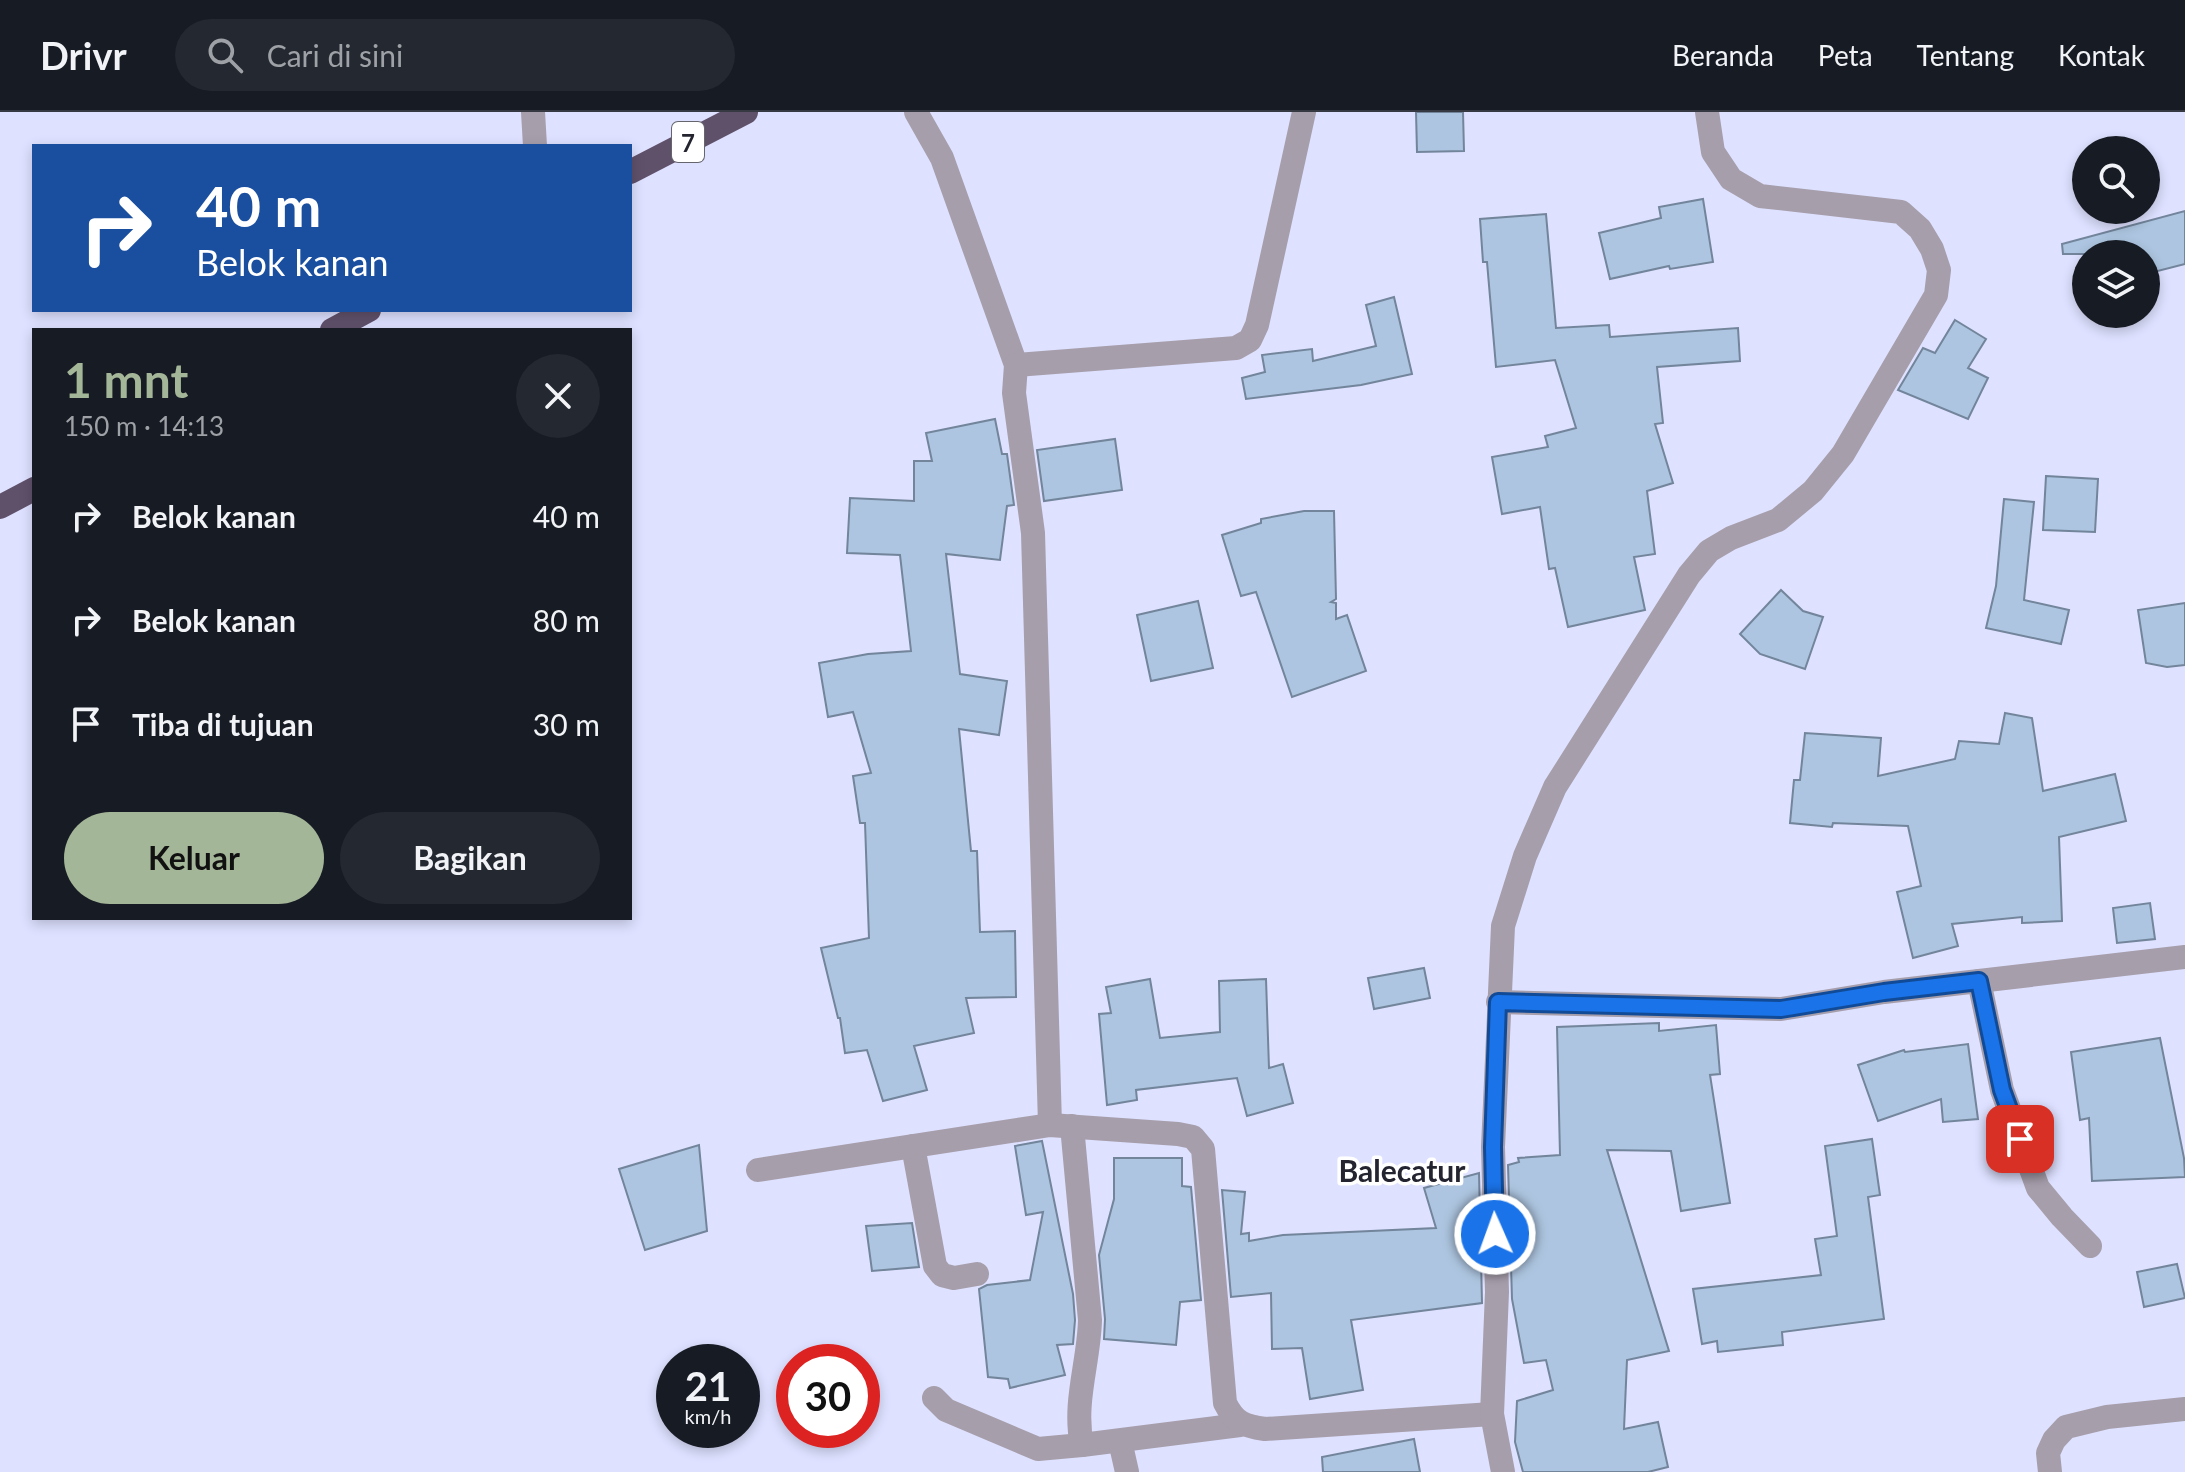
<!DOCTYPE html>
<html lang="id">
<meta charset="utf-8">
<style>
:root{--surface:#171b24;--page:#242831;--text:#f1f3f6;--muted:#9ea1a6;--line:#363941;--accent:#a4b698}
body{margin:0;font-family:Lato,sans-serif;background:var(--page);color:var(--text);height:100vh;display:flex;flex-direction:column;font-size:30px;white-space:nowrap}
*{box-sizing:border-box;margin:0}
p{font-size:26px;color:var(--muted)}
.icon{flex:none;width:44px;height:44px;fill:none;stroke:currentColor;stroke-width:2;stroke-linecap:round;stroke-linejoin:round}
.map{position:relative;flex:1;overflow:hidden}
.details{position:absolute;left:32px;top:216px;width:600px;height:592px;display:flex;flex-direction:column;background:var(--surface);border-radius:0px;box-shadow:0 4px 12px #0003}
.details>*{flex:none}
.guide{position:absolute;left:32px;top:32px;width:600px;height:168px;border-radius:0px;box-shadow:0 4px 12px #0003;background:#1a4fa0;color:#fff;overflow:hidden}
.buttons{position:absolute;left:2072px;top:24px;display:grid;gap:16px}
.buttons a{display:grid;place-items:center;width:88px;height:88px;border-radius:50%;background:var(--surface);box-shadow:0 4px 12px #0003;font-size:40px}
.speed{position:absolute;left:656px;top:1232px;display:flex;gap:16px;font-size:40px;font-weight:700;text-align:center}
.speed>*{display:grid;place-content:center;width:104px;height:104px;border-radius:50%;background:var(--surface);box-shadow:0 4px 12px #0003;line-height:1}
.speed small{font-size:20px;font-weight:400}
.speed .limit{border:12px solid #d22;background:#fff;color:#111}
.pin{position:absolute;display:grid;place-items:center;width:68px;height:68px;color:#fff;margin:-34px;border-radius:16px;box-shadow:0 4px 12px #0006}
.me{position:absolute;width:88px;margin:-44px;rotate:358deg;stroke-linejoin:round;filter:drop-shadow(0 0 6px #0008)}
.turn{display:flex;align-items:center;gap:28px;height:168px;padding:0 32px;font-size:36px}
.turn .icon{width:104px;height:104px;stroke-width:2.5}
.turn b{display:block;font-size:56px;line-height:68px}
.round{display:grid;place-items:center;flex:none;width:84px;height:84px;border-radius:42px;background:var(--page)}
.head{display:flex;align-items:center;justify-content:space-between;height:136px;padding:0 32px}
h1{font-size:48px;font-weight:700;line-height:60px;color:var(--accent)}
.primary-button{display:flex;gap:16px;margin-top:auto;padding:16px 32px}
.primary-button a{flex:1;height:92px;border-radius:48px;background:var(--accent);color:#111;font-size:32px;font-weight:700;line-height:92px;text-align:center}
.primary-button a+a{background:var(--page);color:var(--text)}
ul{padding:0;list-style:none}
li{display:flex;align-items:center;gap:24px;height:104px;padding:0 32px}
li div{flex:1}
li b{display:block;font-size:30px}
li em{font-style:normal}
header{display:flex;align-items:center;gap:48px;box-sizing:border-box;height:112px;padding:0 40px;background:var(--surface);border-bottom:2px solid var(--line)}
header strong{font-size:38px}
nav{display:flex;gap:44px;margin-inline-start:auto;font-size:28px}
.search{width:560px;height:72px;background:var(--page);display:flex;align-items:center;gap:20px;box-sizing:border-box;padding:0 28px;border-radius:44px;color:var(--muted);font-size:30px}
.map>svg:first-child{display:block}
.building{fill:#adc5e0;stroke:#72859b;stroke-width:2}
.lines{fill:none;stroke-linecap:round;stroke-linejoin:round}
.street{stroke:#a69eab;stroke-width:24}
.highway{stroke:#60516b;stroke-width:24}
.route-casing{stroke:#114b97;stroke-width:20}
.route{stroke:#1a73e8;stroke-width:14}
.labels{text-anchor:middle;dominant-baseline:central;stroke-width:7;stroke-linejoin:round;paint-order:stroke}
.shield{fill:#fff;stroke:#65666d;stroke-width:2}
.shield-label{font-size:24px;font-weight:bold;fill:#23242f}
.quarter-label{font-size:30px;font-weight:bold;fill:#23242f;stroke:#fff}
</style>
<header>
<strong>Drivr</strong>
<div class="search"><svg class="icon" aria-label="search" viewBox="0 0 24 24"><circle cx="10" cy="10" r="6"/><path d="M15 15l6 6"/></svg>Cari di sini</div>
<nav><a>Beranda</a><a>Peta</a><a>Tentang</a><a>Kontak</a></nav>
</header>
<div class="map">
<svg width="2185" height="1360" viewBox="0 0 2185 1360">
<rect width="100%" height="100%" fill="#dee1ff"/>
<g class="building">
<path d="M 1416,0 L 1463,0 L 1464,39 L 1417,40 Z"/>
<path d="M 1703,87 L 1713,150 L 1670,157 L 1669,154 L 1610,167 L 1599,121 L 1661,106 L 1659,95 Z"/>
<path d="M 2185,99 L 2185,152 L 2146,162 L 2146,142 L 2063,142 L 2062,132 Z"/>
<path d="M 1546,102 L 1556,216 L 1609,213 L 1610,225 L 1738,216 L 1740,249 L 1657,255 L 1663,311 L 1655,312 L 1673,371 L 1647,379 L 1655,442 L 1634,445 L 1645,498 L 1568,515 L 1555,456 L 1549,457 L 1540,395 L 1502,402 L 1492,345 L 1548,335 L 1545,324 L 1576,316 L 1555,248 L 1496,255 L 1487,150 L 1483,150 L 1480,107 Z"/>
<path d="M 1394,185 L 1412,262 L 1361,273 L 1246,287 L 1242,266 L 1265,260 L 1262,243 L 1312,237 L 1313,249 L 1376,234 L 1366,193 Z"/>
<path d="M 1955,208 L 1986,227 L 1968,256 L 1988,266 L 1968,307 L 1898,278 L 1923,236 L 1935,241 Z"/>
<path d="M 995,307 L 1002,342 L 1007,342 L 1014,393 L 1007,394 L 1000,448 L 946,442 L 960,562 L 1007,569 L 999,623 L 959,617 L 971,739 L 977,739 L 980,820 L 1015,819 L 1016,885 L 966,886 L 974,921 L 914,934 L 927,978 L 883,989 L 867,938 L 845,941 L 840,906 L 838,906 L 821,836 L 869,826 L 865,711 L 860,711 L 853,664 L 871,661 L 853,600 L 828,605 L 819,551 L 868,542 L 911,539 L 900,443 L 847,441 L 850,386 L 914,389 L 914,349 L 932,349 L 926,321 Z"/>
<path d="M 1115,327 L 1122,378 L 1044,389 L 1037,338 Z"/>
<path d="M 2046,364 L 2098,367 L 2095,420 L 2043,418 Z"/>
<path d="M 2004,387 L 2034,390 L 2024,488 L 2069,498 L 2061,532 L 1986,516 L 1996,474 Z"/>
<path d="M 1304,399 L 1334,399 L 1336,487 L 1331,490 L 1336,491 L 1336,507 L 1347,503 L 1366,559 L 1292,585 L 1256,480 L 1241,484 L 1222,423 L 1261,411 L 1261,407 Z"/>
<path d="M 1781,478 L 1803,499 L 1823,505 L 1805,557 L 1760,542 L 1740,522 Z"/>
<path d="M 1198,489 L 1213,556 L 1151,569 L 1137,503 Z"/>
<path d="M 2185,491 L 2185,553 L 2167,555 L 2146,551 L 2138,498 Z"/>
<path d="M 2005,601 L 2032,606 L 2043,679 L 2115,662 L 2126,709 L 2059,725 L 2062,809 L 2022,811 L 2022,805 L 1952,812 L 1958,834 L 1913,846 L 1897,780 L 1921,774 L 1908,714 L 1833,711 L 1832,715 L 1790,711 L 1794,668 L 1800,668 L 1805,621 L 1881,626 L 1878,664 L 1955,647 L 1959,629 L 1999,632 Z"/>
<path d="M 2150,791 L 2155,827 L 2117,831 L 2113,796 Z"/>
<path d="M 1424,856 L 1430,886 L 1374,897 L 1368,866 Z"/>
<path d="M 1150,867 L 1160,926 L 1220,920 L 1219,869 L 1266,867 L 1269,956 L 1283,952 L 1293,991 L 1247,1004 L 1237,966 L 1136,978 L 1137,988 L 1107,993 L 1099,902 L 1111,901 L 1106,875 Z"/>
<path d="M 1659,911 L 1659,919 L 1716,913 L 1720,962 L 1710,963 L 1730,1091 L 1681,1099 L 1671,1039 L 1607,1038 L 1669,1239 L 1627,1248 L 1624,1317 L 1658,1310 L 1668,1355 L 1648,1360 L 1523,1360 L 1515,1330 L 1517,1289 L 1553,1278 L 1546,1248 L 1524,1251 L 1512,1187 L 1508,1053 L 1519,1050 L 1518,1046 L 1560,1043 L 1557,915 Z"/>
<path d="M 2160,926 L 2184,1046 L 2185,1065 L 2092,1069 L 2089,1006 L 2080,1008 L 2071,940 Z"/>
<path d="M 1968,932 L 1978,1007 L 1943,1010 L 1941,987 L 1878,1009 L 1858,953 L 1904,938 L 1905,940 Z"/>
<path d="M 1872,1027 L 1880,1083 L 1868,1085 L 1884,1207 L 1782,1220 L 1783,1233 L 1718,1240 L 1717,1229 L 1702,1232 L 1693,1177 L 1821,1163 L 1815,1127 L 1837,1124 L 1825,1034 Z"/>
<path d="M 1042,1029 L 1073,1182 L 1075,1208 L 1073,1232 L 1057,1233 L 1065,1263 L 1010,1276 L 1008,1267 L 988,1265 L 979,1177 L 987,1173 L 1030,1168 L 1043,1100 L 1026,1103 L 1015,1034 Z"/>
<path d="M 699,1033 L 707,1119 L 645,1138 L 619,1057 Z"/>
<path d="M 1114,1046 L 1182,1046 L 1182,1074 L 1191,1075 L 1201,1188 L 1180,1190 L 1176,1233 L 1104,1227 L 1105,1207 L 1099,1143 L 1114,1087 Z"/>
<path d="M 1479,1061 L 1482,1191 L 1351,1208 L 1363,1278 L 1310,1287 L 1302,1236 L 1272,1237 L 1271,1181 L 1231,1185 L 1222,1078 L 1245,1080 L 1241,1122 L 1249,1121 L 1249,1129 L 1283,1123 L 1436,1116 L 1424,1076 Z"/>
<path d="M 912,1111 L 919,1155 L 872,1159 L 866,1114 Z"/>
<path d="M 2177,1152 L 2185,1186 L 2144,1195 L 2137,1160 Z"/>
<path d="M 1414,1327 L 1420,1360 L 1323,1360 L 1322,1345 Z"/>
</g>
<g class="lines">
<g class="street">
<path d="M 533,0 L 535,34"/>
<path d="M 916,0 L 942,46 L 1016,253 L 1014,281 L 1033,421 L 1050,1013"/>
<path d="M 1016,253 L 1236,236 L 1250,228 L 1257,213 L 1304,0"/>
<path d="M 1979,869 L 2002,978 L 2038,1076 L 2062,1105 L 2090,1134"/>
<path d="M 1498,890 L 1781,897 L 1884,880 L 2185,845"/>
<path d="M 1072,1014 L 1090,1208 C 1089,1250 1073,1291 1082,1333 L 1240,1313"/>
<path d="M 913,1034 L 935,1154 L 942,1163 L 954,1166 L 977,1162"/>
<path d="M 758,1058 L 1050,1013 L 1178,1022 L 1193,1025 L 1203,1037 L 1225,1291 C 1235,1311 1244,1314 1265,1317 L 1492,1302"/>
<path d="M 934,1286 L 946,1298 L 1038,1337 L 1082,1333"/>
<path d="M 1120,1329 L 1127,1360"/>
<path d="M 1503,1360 L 1492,1302 L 1497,1180 L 1493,1035 L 1503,814 L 1525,744 L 1555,675 L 1689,463 L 1709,439 L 1731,426 L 1778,408 L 1813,379 L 1843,342 L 1936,183 L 1939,158 L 1932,137 L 1920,117 L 1901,100 L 1760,84 L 1731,67 L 1713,40 L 1707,0"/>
<path d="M 2050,1360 L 2048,1341 L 2054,1328 L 2066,1315 L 2107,1305 L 2185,1297"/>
</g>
<g class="highway">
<path d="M 630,60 L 746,0"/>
<path d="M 332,218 L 369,198"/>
<path d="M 0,395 L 34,377"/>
</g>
</g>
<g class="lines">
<g class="route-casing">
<path id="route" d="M 1495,1122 L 1493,1035 L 1498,890 L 1781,897 L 1884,880 L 1979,869 L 2002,978 L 2020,1027"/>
</g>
<use href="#route" class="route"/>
</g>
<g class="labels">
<rect class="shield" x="672" y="10" width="32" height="40" rx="6"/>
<g class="shield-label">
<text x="688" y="30">7</text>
</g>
<g class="quarter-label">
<text x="1402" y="1058">Balecatur</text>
</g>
</g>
</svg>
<div class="buttons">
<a><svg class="icon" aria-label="search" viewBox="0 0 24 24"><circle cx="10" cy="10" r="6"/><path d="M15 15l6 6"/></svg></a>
<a><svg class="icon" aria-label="layers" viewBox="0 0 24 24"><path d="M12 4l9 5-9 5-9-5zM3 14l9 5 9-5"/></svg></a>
</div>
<div class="speed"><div>21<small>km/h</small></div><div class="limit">30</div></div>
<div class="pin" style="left:2020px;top:1027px;background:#d93025"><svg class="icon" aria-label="arrive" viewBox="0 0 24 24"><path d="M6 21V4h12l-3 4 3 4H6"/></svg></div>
<svg class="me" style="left:1495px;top:1122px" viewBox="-20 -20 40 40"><circle r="17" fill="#1a73e8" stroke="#fff" stroke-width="3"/><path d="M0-11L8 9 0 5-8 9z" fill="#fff"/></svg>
<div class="guide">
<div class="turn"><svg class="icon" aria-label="right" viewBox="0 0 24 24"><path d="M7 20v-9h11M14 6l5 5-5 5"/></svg><div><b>40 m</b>Belok kanan</div></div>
</div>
<section class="details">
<div class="head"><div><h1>1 mnt</h1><p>150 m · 14:13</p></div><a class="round"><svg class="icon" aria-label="close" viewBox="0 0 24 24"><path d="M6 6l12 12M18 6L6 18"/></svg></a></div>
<ul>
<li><svg class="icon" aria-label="right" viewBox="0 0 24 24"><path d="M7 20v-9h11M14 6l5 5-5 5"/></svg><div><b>Belok kanan</b></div><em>40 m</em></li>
<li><svg class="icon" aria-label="right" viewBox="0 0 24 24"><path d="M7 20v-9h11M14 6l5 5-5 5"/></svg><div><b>Belok kanan</b></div><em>80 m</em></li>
<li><svg class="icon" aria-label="arrive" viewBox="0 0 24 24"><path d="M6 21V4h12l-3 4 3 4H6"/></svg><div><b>Tiba di tujuan</b></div><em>30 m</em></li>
</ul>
<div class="primary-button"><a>Keluar</a><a>Bagikan</a></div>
</section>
</div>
